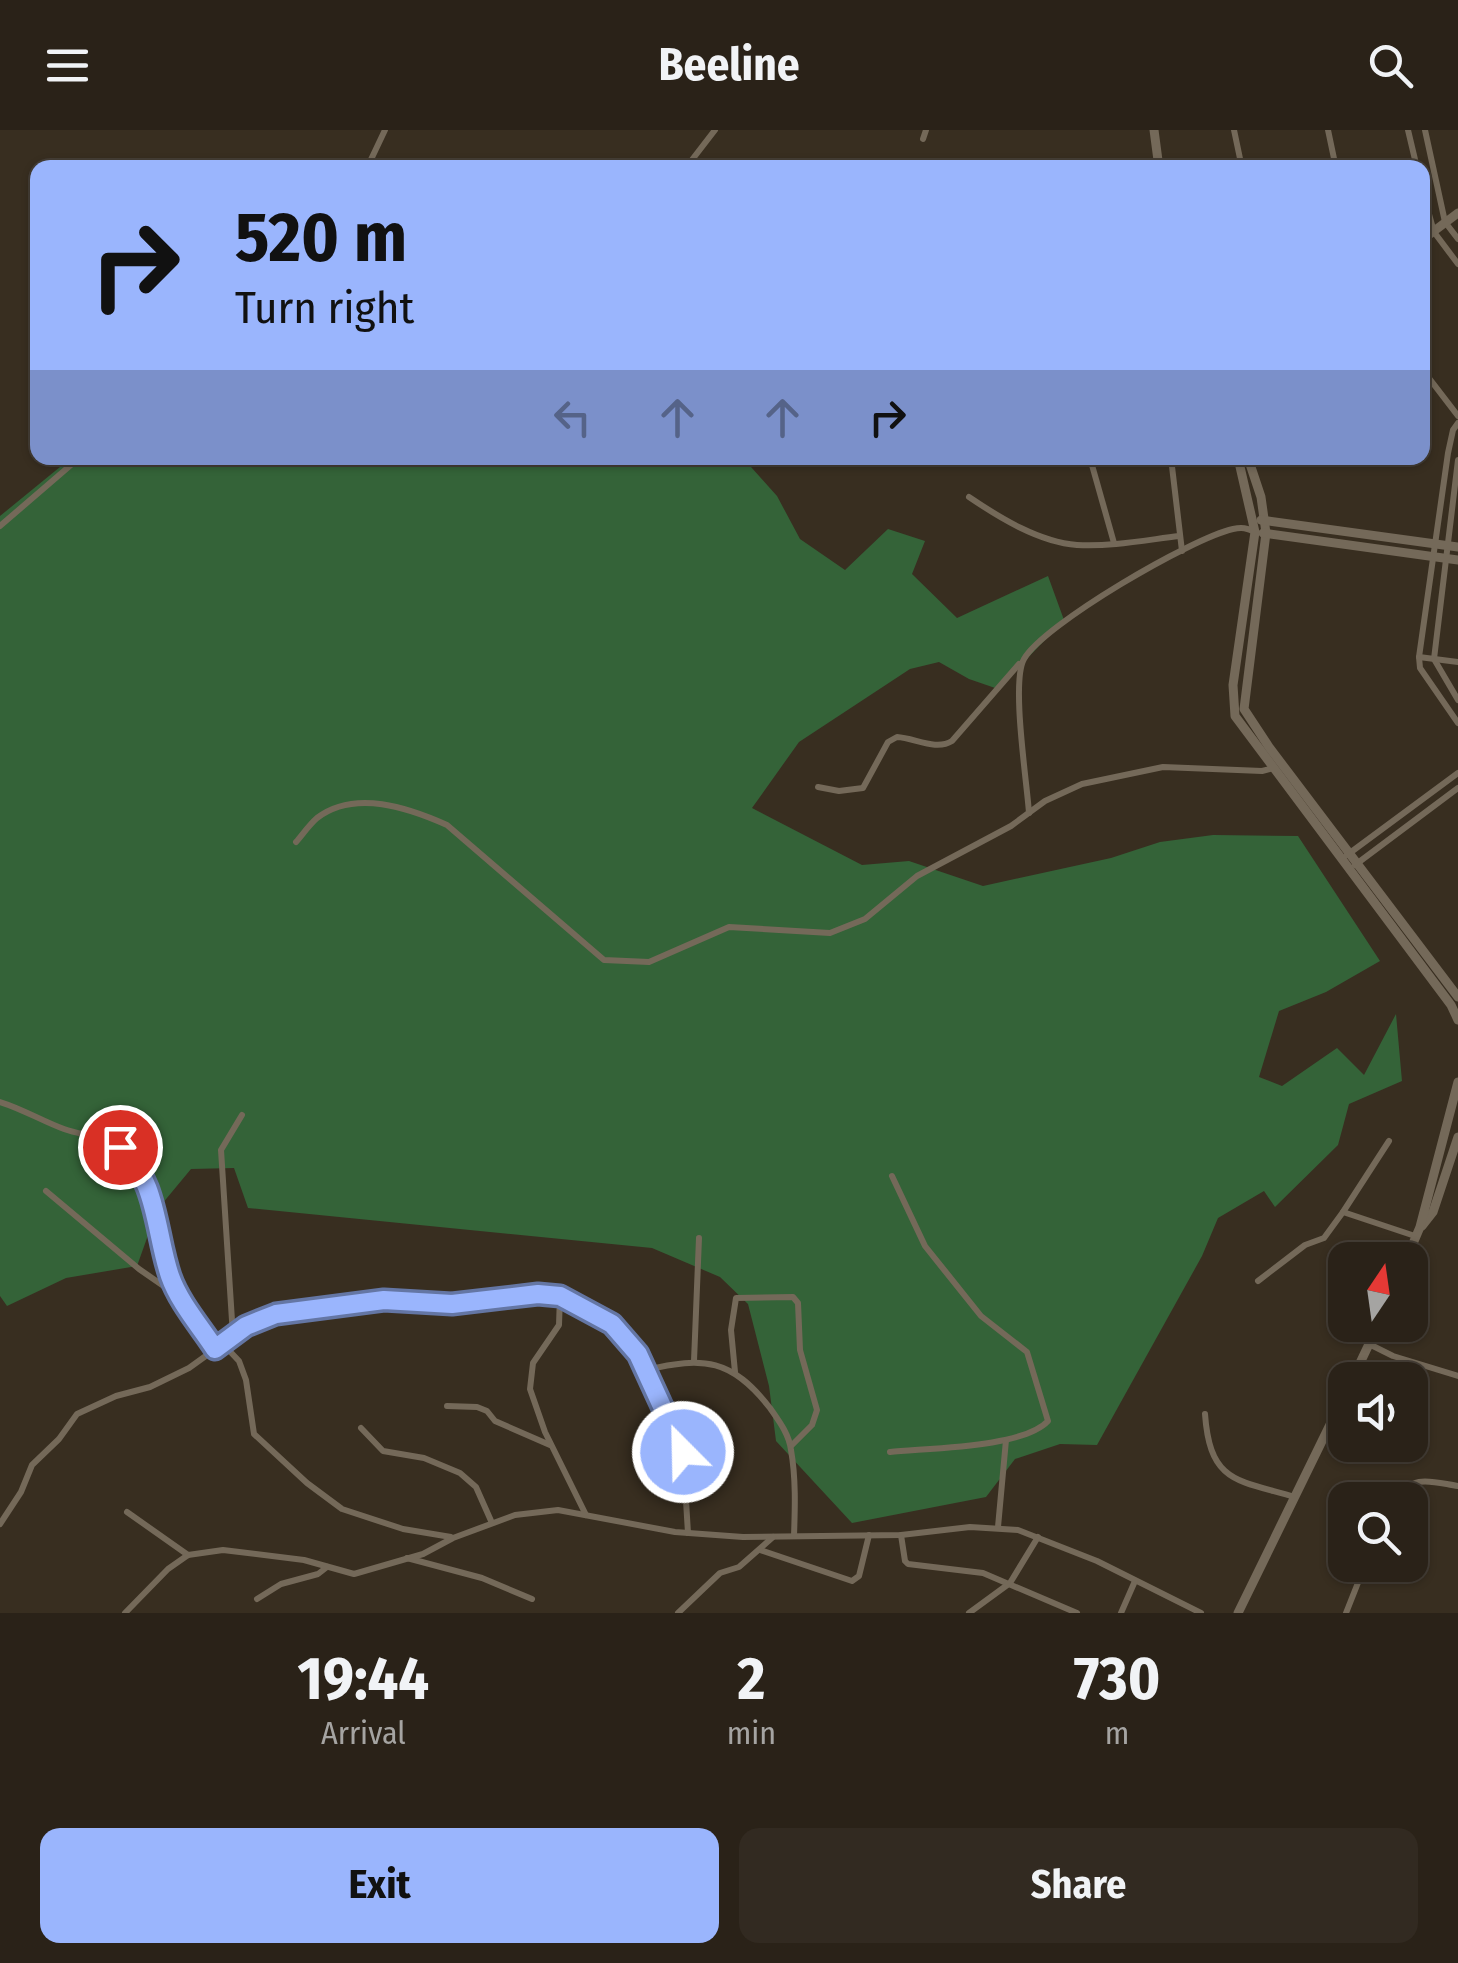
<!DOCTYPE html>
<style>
:root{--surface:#2a2218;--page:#322a21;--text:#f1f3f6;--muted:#a5a4a2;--line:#463f37;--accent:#9ab5fd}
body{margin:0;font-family:"Fira Sans Condensed",sans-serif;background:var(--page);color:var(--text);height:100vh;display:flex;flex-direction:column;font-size:38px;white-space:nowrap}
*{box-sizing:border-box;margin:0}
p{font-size:32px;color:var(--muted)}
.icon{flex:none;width:55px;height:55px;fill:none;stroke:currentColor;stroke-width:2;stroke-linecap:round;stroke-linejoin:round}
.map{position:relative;height:1483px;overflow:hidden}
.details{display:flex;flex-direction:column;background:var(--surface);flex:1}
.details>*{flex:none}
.guide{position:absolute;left:30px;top:30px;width:1400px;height:305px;border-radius:20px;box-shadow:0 2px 8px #0004,0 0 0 2px var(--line);background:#9ab5fd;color:#111;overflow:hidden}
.needle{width:65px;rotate:13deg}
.buttons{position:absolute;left:1328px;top:1112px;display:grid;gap:20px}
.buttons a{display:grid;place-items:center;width:100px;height:100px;border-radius:20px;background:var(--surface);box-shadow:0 2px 8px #0004,0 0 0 2px var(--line);font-size:50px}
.pin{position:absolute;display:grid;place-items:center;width:85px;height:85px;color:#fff;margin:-42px;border:5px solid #fff;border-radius:50%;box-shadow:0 2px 10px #0007}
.me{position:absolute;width:110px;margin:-55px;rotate:337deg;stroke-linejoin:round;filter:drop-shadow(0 0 8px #0008)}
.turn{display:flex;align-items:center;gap:35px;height:210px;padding:0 40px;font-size:45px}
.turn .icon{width:130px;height:130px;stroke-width:2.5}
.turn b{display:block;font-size:70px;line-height:85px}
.lanes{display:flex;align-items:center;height:95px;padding:0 40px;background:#0003;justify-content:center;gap:50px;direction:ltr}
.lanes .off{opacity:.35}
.eta{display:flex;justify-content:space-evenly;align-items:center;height:170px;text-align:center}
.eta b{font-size:60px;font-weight:700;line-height:70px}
.primary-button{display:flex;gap:20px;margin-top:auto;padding:20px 40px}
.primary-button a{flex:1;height:115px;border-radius:20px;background:var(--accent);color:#111;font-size:40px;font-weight:700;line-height:115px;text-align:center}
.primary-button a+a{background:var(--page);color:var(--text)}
header{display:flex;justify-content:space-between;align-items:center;height:130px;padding:0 40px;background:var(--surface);font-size:45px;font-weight:700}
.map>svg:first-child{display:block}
.forest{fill:#346338}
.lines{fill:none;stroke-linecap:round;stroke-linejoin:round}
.street{stroke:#746959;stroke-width:6}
.secondary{stroke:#746959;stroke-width:9}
.route-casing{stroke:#6476a4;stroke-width:25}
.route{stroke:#9ab5fd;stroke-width:18}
</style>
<header><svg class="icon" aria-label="menu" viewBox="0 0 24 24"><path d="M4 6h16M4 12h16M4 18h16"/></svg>Beeline<svg class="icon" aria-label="search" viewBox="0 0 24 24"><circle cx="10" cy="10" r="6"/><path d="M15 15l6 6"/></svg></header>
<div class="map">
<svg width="1458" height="1483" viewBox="0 0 1458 1483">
<rect width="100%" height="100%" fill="#382e20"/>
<path class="forest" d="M 71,328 L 743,328 L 777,366 L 800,409 L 845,440 L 888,399 L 925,411 L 912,444 L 957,488 L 1048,446 L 1064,490 L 998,559 L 969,549 L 939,532 L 910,539 L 799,612 L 752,678 L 862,735 L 909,731 L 983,756 L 1111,728 L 1160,712 L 1213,705 L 1298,706 L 1380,831 L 1326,862 L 1279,881 L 1259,947 L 1282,956 L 1337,918 L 1364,945 L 1396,884 L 1402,951 L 1349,974 L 1338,1015 L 1275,1077 L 1264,1061 L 1218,1088 L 1202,1126 L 1097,1315 L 1060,1314 L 1015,1329 L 986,1367 L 852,1393 L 776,1311 L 769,1256 L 748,1174 L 720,1147 L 652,1118 L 248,1078 L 234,1038 L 191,1039 L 157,1080 L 137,1136 L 66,1148 L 7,1176 L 0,1166 L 0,386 Z"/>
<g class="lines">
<g class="street">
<path d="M 1234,0 L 1242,38"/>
<path d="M 1328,0 L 1336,38"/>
<path d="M 1408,0 L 1417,38"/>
<path d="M 1425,0 L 1445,92 L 1458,109"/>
<path d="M 923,9 L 926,0"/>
<path d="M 688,35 L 715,0"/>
<path d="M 367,38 L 385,0"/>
<path d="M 1422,59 L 1434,102 L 1458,134"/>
<path d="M 1422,239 L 1458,286"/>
<path d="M 1458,293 L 1453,300 L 1448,323 L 1419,527 L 1420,538 L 1458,593"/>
<path d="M 1090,328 L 1114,413"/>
<path d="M 1171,328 L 1182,421"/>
<path d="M 1458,330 L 1434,529 L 1458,570"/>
<path d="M 969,367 C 1000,388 1039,412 1077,415 C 1110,417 1146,410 1179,406"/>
<path d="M 0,396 L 79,328"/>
<path d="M 1419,527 L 1458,532"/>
<path d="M 818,657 L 839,661 L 863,658 L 888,612 L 897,607 C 915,608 936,621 952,611 L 1019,534"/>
<path d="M 1029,683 C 1027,652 1011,552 1024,529 C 1044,494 1192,408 1233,399 C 1242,397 1247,398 1255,402"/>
<path d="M 296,712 C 303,704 309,695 317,688 C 355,659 409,678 447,695 L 604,830 L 649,832 L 729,797 L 830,803 L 865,789 L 917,746 L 1011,696 L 1045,671 L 1082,654 L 1163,637 L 1262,641 L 1274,638"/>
<path d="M 1347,725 L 1458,643"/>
<path d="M 1355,735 L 1458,658"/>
<path d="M 0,972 C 23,979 42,991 64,999 C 84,1006 105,1006 122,1019 C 158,1045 157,1109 170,1147 C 179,1173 200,1196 215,1219"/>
<path d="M 1389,1011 L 1343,1082 L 1415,1106"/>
<path d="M 46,1061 L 139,1139 L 178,1166"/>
<path d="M 1258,1151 L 1305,1115 L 1324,1108 L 1343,1082"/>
<path d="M 560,1166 L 559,1195 L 533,1233 L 530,1259 L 545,1302 L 586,1385"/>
<path d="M 233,1206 L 221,1020 L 242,985"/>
<path d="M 222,1213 L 239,1231 L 246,1250 L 254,1304 L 307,1353 L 342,1379 L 403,1399 L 451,1407"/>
<path d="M 1369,1214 L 1393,1226 L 1458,1246"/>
<path d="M 694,1231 L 699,1108"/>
<path d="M 646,1240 C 704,1226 732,1229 770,1278 C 779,1291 789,1304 791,1320 C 796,1348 795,1378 794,1406"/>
<path d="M 735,1242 L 731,1200 L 736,1168 L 793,1167 L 798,1173 L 800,1220 L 817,1280 L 812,1295 L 791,1316"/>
<path d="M 447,1276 L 477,1277 L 487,1281 L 495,1291 L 550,1315"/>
<path d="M 1205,1284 C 1210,1353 1237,1350 1295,1367"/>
<path d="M 361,1298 L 383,1321 L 424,1328 L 460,1343 L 476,1357 L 492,1393"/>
<path d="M 890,1322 C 927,1318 1023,1318 1048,1291 L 1027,1222 L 981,1186 L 925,1116 L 892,1046"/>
<path d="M 1397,1370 C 1412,1343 1432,1352 1458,1356"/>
<path d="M 127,1382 L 188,1425"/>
<path d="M 0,1394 L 21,1362 L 32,1335 L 59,1309 L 77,1284 L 116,1266 L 150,1257 L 189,1238 L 246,1197 L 276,1184 L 384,1170 L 452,1174 L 538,1164 L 560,1166 L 581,1176 L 611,1194 L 638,1224 L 683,1322 L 688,1403"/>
<path d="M 998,1397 L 1006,1310"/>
<path d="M 901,1405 L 905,1431 L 908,1434 L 983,1443 L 1077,1483"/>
<path d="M 760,1420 L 852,1451 L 859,1446 L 869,1405"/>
<path d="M 407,1428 L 482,1448 L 532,1469"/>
<path d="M 257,1469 L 281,1454 L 318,1444 L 327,1437"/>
<path d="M 125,1483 L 168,1439 L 188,1425 L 223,1420 L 304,1430 L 354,1444 L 423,1424 L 453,1408 L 515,1385 L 558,1380 L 675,1402 L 743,1407 L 901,1405 L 970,1397 L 1018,1400 L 1097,1431 L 1201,1483"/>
<path d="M 678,1483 L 720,1443 L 739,1437 L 773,1407"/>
<path d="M 969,1483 L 1010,1453 L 1038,1407"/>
<path d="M 1121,1483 L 1135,1451"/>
<path d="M 1346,1483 L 1365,1435"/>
</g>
<g class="secondary">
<path d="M 1154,0 L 1159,38"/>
<path d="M 1422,110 L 1458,83"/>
<path d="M 1238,328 L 1255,402 L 1233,555 L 1235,586 L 1451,875 L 1458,890"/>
<path d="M 1248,328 L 1261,367 L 1266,403 L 1244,579 L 1269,617 L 1458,867"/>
<path d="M 1261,390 L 1458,417"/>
<path d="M 1263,403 L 1458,430"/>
<path d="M 1422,1096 L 1433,1082 L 1458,1007"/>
<path d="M 1406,1130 L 1420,1097 L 1458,952"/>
<path d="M 1352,1250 L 1378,1195"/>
<path d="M 1238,1483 L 1345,1264"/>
</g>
</g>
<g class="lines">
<g class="route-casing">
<path id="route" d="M 120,1017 C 158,1051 155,1102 170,1146 C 179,1172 200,1196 215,1219 L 246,1196 L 276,1184 L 384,1170 L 452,1174 L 538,1164 L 560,1166 L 612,1194 L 638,1224 L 683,1322"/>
</g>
<use href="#route" class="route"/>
</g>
</svg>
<div class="buttons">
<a><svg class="needle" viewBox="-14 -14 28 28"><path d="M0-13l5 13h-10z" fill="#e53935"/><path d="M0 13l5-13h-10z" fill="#a5a4a2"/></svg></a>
<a><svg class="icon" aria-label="sound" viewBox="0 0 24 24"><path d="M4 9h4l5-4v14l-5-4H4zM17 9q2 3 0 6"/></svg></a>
<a><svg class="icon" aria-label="search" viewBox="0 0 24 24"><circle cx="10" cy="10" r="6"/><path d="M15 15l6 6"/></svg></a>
</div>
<div class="pin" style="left:120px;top:1017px;background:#d93025"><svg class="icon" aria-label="arrive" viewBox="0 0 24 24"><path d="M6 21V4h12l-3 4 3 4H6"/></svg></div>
<svg class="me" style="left:683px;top:1322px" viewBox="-20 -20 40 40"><circle r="17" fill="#9ab5fd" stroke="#fff" stroke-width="3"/><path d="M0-11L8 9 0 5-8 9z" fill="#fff"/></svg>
<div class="guide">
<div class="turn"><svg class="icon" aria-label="right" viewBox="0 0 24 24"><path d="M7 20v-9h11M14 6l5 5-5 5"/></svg><div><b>520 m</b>Turn right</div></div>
<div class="lanes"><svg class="icon off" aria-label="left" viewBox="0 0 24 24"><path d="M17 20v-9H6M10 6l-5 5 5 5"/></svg><svg class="icon off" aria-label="ahead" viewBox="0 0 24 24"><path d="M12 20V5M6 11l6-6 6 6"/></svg><svg class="icon off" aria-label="ahead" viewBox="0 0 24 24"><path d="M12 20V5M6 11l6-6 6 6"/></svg><svg class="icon" aria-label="right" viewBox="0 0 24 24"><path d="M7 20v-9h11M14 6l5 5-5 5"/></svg></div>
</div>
</div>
<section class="details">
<div class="eta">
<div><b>19:44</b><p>Arrival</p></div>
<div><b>2</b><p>min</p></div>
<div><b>730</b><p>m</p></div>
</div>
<div class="primary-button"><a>Exit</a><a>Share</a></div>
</section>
